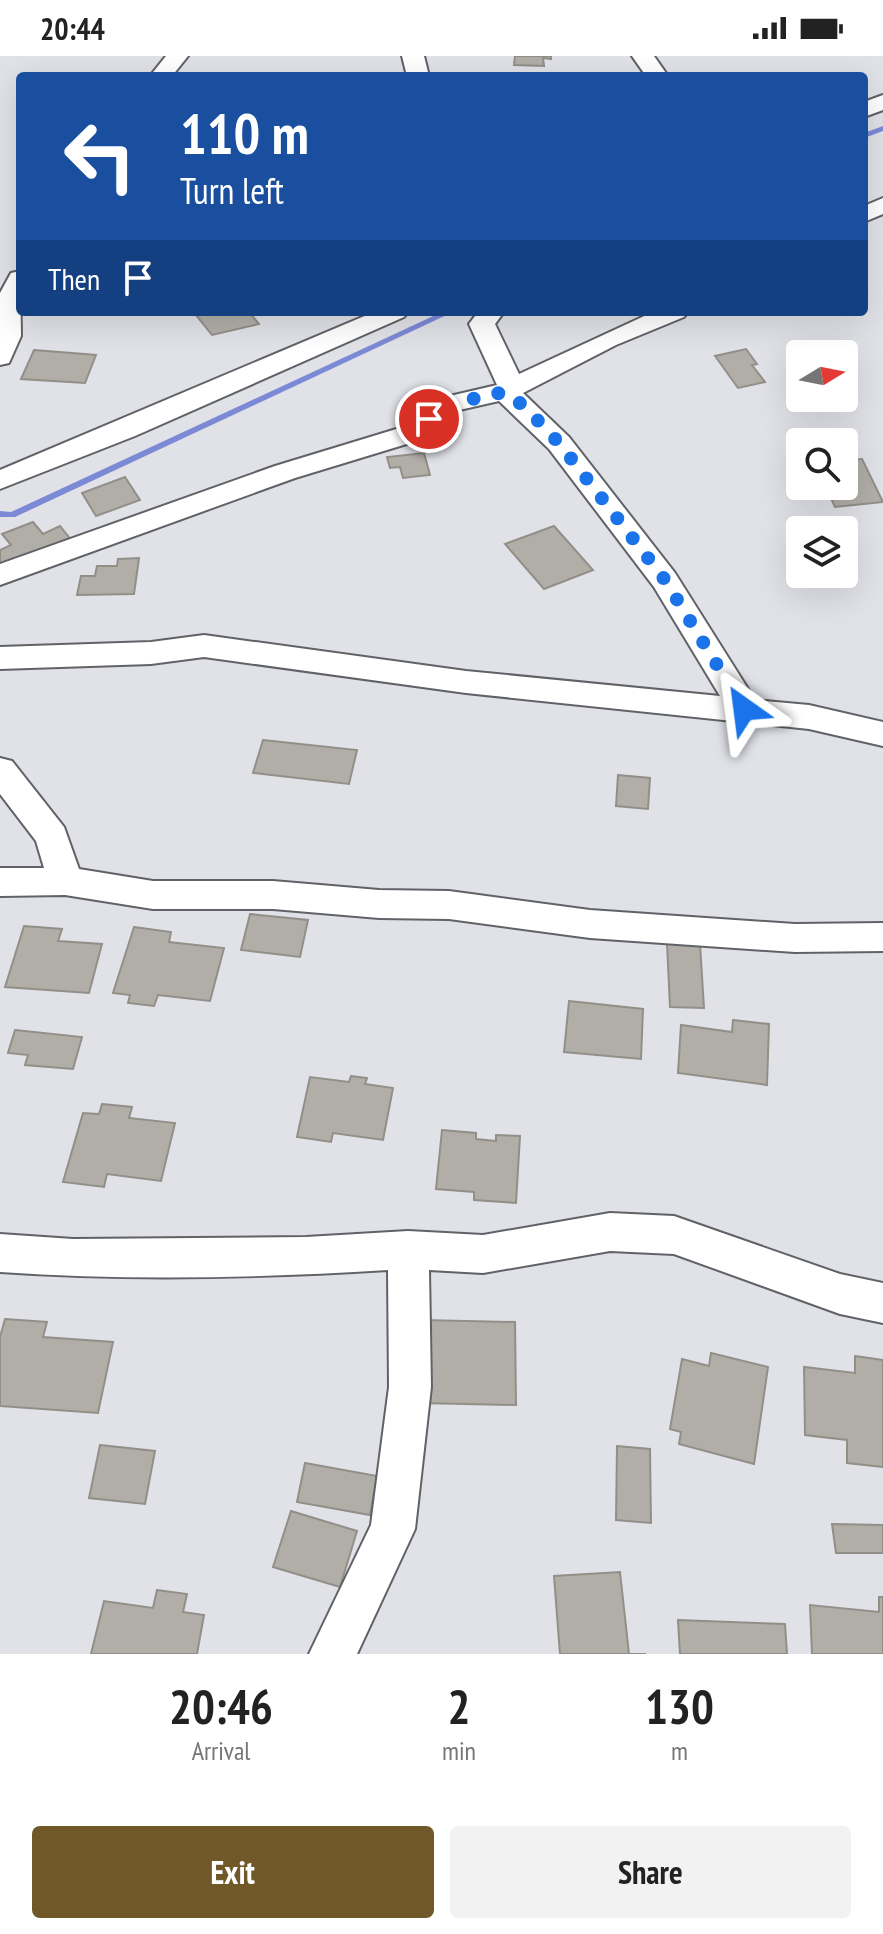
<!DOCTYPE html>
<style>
:root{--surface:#fff;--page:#f2f2f2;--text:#222;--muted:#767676;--accent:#705829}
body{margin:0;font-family:"PT Sans Narrow",sans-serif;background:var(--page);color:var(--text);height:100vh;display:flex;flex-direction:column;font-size:30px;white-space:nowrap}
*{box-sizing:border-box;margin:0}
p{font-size:26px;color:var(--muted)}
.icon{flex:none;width:44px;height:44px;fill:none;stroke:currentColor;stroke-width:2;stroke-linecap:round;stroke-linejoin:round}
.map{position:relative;height:1598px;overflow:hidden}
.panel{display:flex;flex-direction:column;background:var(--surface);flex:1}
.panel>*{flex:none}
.guide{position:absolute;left:16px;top:16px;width:852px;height:244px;border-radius:8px;box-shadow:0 8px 32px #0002;background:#1a4fa0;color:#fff;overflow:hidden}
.needle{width:52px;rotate:80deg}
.tools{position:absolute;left:786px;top:284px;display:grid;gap:16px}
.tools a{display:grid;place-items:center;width:72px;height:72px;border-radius:8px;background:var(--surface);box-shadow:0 8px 32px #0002;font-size:40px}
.pin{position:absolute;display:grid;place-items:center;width:68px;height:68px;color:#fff;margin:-34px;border:4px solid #fff;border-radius:50%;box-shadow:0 2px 8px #0007}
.me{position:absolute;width:88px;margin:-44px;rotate:329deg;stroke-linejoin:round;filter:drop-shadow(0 0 6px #0008)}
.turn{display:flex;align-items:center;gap:28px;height:168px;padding:0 32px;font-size:36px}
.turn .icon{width:104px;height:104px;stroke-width:2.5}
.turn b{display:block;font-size:56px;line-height:68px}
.then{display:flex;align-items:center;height:76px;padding:0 32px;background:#0003;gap:16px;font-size:30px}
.eta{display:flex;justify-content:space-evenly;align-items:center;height:136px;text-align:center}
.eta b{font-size:48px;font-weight:800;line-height:56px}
.cta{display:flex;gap:16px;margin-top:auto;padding:16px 32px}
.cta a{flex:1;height:92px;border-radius:8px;background:var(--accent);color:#fff;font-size:32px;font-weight:800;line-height:92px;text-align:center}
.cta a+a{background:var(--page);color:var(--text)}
.status{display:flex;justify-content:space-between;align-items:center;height:56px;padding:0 40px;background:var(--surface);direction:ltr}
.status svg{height:22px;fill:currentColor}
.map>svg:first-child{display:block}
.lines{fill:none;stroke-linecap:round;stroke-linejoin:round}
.stream{fill:#7c8ad5;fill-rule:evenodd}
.building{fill:#b1aea8;stroke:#928f89;stroke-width:2}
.street-casing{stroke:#616268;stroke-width:4}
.street{fill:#fff;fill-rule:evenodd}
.route{stroke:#1a73e8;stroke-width:14;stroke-dasharray:0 25.2}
</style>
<div class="status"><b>20:44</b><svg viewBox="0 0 49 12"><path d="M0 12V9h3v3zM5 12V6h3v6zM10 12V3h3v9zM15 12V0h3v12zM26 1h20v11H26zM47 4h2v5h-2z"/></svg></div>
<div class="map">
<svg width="883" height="1598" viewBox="0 0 883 1598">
<rect width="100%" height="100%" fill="#e0e2e8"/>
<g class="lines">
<g class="stream">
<path d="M 883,70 L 883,75 L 864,82 L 864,77 Z"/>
<path d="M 442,256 L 453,256 L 15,461 L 0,461 L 0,455 L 11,456 Z"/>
</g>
</g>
<g class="building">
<path d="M 515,0 L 551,0 L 551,3 L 543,2 L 544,10 L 514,9 Z"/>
<path d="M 206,256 L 249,256 L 259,268 L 212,279 L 196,259 Z"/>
<path d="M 746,293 L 757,308 L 752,309 L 765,326 L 738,332 L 715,300 Z"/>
<path d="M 34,294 L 96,299 L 85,327 L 21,323 Z"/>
<path d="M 424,397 L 430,419 L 403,422 L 400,411 L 390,412 L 387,401 Z"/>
<path d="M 862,403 L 883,446 L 835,451 L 825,430 L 844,430 L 844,405 Z"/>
<path d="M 125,421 L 140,444 L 96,460 L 82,437 Z"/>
<path d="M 33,466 L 43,478 L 60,470 L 72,485 L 0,510 L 0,494 L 11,489 L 2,478 Z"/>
<path d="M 554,470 L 593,514 L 544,533 L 505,488 Z"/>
<path d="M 139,502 L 134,538 L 77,539 L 81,520 L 95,520 L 97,510 L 117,510 L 118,503 Z"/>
<path d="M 263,684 L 357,694 L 349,728 L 253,717 Z"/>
<path d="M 618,719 L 650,722 L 648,753 L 616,750 Z"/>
<path d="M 250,858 L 308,864 L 300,901 L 241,894 Z"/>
<path d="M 24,870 L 62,873 L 58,885 L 102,888 L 89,937 L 5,931 Z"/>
<path d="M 134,871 L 171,876 L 169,886 L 224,892 L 210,945 L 158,939 L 154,950 L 128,947 L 130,939 L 113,937 Z"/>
<path d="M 667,887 L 700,888 L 704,952 L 670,951 Z"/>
<path d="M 569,945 L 643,953 L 641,1003 L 564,996 Z"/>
<path d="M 733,964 L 769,968 L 767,1029 L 678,1017 L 681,969 L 732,976 Z"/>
<path d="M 15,974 L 82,981 L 73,1013 L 25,1009 L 28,999 L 8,997 Z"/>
<path d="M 351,1020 L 367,1022 L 365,1028 L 393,1032 L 383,1084 L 333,1077 L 331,1086 L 297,1081 L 310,1021 L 349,1026 Z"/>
<path d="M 102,1048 L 132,1051 L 129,1062 L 175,1067 L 161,1125 L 107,1118 L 104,1131 L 63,1126 L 83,1057 L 99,1058 Z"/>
<path d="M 442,1074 L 476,1077 L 476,1083 L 496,1085 L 496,1079 L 520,1080 L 516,1147 L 474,1144 L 474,1136 L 436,1133 Z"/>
<path d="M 5,1263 L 47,1266 L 43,1281 L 113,1286 L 98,1357 L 0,1350 L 0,1281 Z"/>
<path d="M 421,1264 L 515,1266 L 516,1349 L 419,1347 Z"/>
<path d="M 711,1297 L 768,1311 L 754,1408 L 679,1388 L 681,1376 L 670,1373 L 682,1303 L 709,1310 Z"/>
<path d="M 855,1300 L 883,1304 L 883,1411 L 847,1407 L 847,1384 L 805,1379 L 804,1311 L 855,1317 Z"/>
<path d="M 100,1389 L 155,1395 L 145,1448 L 89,1442 Z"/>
<path d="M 617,1390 L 650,1393 L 651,1467 L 616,1464 Z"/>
<path d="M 305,1407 L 377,1420 L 370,1459 L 297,1446 Z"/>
<path d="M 291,1455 L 357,1475 L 340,1531 L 273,1511 Z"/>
<path d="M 832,1468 L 883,1469 L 883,1497 L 836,1497 Z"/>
<path d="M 620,1516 L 629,1598 L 646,1598 L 560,1598 L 554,1520 Z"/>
<path d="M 157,1534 L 187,1538 L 183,1556 L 204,1559 L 197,1598 L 91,1598 L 104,1545 L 153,1552 Z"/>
<path d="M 879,1541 L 883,1541 L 883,1598 L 812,1598 L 810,1549 L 879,1556 Z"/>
<path d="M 678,1564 L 785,1568 L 787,1598 L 680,1598 Z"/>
</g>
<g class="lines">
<g class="street-casing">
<g id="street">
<path d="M 166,0 L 188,0 L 172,20 L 150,20 Z"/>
<path d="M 402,0 L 424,0 L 429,20 L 407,20 Z"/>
<path d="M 632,0 L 654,0 L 668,20 L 646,20 Z"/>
<path d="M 883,39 L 883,54 L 864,61 L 864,46 Z"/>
<path d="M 883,142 L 883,158 L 864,166 L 864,150 Z"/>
<path d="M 20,215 L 21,280 L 9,307 L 0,309 L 0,237 L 11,217 Z"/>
<path d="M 374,256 L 408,256 L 404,261 L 135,380 L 0,433 L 0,414 Z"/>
<path d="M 478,256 L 504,256 L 495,268 L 519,318 L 653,256 L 688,256 L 684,261 L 616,289 L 523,337 L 569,381 L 675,517 L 755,644 L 809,649 L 883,666 L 883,690 L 809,673 L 466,637 L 204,601 L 151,608 L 0,613 L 0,591 L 151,586 L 204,579 L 466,615 L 720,640 L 654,531 L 549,393 L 499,345 L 455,355 L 423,383 L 295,422 L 0,529 L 0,508 L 275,410 L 403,371 L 437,343 L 497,329 L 469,268 Z"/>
<path d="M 0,702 L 12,705 L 64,771 L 79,813 L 153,825 L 273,825 L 379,834 L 449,835 L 590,854 L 795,868 L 883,867 L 883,895 L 795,896 L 590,882 L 449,863 L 379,862 L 273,853 L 153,853 L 65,839 L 0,840 L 0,812 L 44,812 L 36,785 L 0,738 Z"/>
<path d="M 610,1157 L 674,1160 L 840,1218 L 883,1227 L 883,1267 L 840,1258 L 674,1198 L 610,1195 L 483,1217 L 429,1214 L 431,1331 L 415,1473 L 357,1598 L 309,1598 L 371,1469 L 389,1331 L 388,1214 C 259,1222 129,1225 0,1216 L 0,1178 L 73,1183 L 306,1181 L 408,1175 L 483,1179 Z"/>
</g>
</g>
<use href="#street" class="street"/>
</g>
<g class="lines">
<path class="route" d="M 429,363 L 446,349 L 504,336 L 524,350 L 559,387 L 665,524 L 744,653"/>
</g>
</svg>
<div class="tools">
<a><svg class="needle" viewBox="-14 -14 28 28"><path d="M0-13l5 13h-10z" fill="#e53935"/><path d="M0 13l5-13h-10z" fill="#767676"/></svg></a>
<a><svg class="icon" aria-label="search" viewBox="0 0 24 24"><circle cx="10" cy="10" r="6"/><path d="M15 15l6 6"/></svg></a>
<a><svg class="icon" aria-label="layers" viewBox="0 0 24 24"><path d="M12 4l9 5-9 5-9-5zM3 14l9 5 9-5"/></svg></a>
</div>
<div class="pin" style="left:429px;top:363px;background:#d93025"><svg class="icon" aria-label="arrive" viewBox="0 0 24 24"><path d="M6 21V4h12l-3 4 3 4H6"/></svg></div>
<svg class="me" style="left:744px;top:653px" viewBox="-20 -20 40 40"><path d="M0-17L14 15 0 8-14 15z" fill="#1a73e8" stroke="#fff" stroke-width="4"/></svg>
<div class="guide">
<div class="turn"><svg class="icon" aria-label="left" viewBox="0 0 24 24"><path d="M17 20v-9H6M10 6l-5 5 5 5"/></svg><div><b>110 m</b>Turn left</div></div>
<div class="then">Then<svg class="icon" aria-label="arrive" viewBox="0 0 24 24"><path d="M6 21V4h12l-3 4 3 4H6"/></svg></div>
</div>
</div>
<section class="panel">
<div class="eta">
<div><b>20:46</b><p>Arrival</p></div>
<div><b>2</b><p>min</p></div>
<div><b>130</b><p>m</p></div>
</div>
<div class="cta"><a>Exit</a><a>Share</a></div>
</section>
